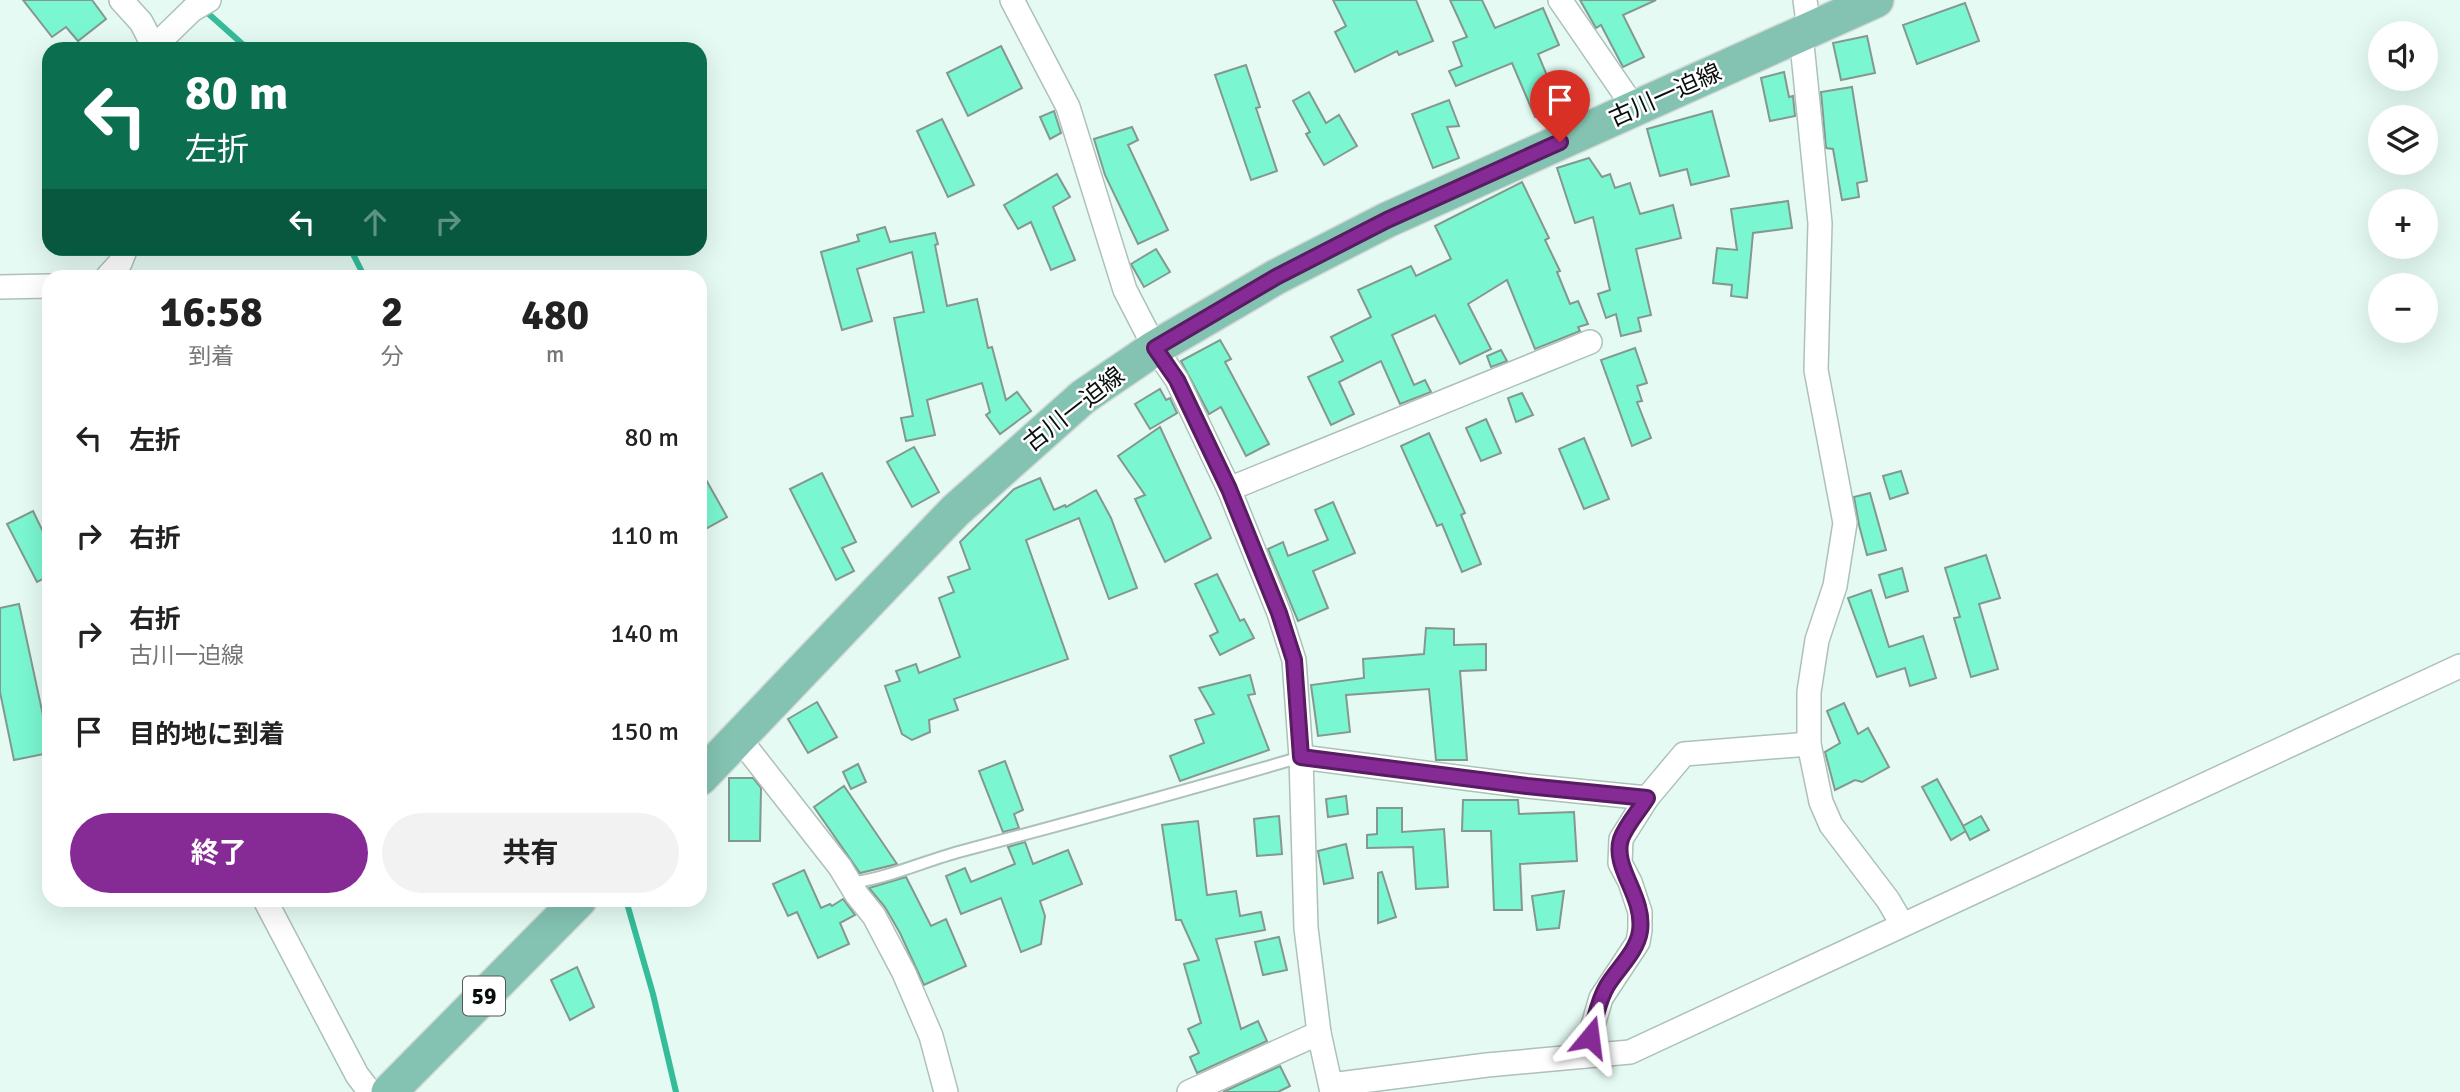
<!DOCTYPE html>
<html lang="ja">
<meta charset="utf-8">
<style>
:root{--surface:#fff;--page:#f2f2f2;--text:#222;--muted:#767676;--accent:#862b96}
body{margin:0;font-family:Signika,"Noto Sans JP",sans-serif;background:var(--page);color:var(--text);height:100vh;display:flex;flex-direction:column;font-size:26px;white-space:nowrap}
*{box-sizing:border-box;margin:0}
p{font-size:23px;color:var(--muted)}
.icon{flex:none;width:38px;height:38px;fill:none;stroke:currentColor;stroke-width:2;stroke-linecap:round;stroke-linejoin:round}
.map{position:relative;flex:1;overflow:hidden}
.drawer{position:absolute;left:42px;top:270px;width:665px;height:637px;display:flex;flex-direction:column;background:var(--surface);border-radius:21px;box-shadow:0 7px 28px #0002}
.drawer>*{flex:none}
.guide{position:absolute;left:42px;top:42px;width:665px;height:214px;border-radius:21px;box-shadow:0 7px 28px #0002;background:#0b6e4f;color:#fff;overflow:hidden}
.buttons{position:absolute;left:2368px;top:21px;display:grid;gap:14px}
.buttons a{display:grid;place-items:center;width:70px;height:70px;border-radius:50%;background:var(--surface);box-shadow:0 7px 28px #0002;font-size:35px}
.pin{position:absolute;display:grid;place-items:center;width:60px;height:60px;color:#fff;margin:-72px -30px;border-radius:50% 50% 50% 0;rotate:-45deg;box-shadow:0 0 7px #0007}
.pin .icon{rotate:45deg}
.me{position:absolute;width:77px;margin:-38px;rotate:16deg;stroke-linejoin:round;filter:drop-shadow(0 0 5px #0008)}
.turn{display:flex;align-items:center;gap:24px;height:147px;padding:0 28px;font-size:32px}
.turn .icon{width:91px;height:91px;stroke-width:2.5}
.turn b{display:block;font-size:49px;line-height:60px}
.lanes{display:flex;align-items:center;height:66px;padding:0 28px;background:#0003;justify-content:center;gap:35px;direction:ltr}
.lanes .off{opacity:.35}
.eta{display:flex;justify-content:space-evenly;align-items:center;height:119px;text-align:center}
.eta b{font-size:42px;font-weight:700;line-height:49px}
.action{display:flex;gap:14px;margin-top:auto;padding:14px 28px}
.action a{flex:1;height:80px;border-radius:42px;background:var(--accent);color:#fff;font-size:28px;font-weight:700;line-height:80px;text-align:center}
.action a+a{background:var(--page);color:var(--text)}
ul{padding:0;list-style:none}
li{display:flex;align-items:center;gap:21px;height:98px;padding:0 28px}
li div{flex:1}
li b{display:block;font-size:26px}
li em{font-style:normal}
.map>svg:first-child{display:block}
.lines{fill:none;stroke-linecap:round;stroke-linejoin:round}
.stream{stroke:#35bc99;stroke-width:6}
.building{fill:#7af7d1;stroke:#849890;stroke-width:2}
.service-casing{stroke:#adc1b9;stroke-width:14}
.minor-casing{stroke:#adc1b9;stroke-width:26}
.primary-casing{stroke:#d7d9d8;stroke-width:38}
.service{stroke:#fff;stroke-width:10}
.minor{stroke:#fff;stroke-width:23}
.primary{stroke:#84c3b2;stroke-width:35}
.route-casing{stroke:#571c62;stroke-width:18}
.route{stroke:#862b96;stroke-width:12}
.labels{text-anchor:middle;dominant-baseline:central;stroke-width:5;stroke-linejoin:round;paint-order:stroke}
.shield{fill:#fff;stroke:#525755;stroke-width:2}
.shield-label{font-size:23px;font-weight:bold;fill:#080f0c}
.street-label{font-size:24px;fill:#080f0c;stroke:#fff}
</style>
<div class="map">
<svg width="2460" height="1092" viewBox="0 0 2460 1092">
<rect width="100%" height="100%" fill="#e4faf2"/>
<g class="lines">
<g class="stream">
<path d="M 202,8 L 248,49"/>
<path d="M 350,248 L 364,276"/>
<path d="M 626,900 L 653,994 L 676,1092"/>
</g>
</g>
<g class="building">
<path d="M 23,0 L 92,0 L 106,19 L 78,41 L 66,27 L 52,37 Z"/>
<path d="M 1333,0 L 1416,0 L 1433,41 L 1399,55 L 1397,51 L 1355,72 L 1335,32 L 1346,26 Z"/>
<path d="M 1450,0 L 1482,0 L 1495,28 L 1543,8 L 1559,45 L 1538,54 L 1560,107 L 1535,117 L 1512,63 L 1456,86 L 1449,71 L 1462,66 L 1453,42 L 1467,37 Z"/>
<path d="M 1580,0 L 1656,0 L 1623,15 L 1644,57 L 1623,67 L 1601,25 L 1596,28 Z"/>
<path d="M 1965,3 L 1979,41 L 1917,64 L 1903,25 Z"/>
<path d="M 1867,36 L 1875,73 L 1841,80 L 1833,43 Z"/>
<path d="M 1001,46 L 1022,88 L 968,116 L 947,73 Z"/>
<path d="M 1246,65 L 1260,107 L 1256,108 L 1277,171 L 1251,180 L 1215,75 Z"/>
<path d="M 1784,72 L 1789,97 L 1793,96 L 1795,116 L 1770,121 L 1761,78 Z"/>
<path d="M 1852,87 L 1867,181 L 1857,183 L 1859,197 L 1842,200 L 1833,149 L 1826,148 L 1821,92 Z"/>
<path d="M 1309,92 L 1326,123 L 1339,115 L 1357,146 L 1324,165 L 1306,134 L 1310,132 L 1293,101 Z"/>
<path d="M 1449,100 L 1459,126 L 1447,127 L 1459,158 L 1433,168 L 1412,114 Z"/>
<path d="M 1054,111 L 1061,133 L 1050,139 L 1040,117 Z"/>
<path d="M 1712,111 L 1729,176 L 1691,185 L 1687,169 L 1660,176 L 1647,129 Z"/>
<path d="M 942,119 L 974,185 L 948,197 L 917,131 Z"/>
<path d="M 1132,127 L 1138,140 L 1128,145 L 1168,230 L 1138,244 L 1105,175 L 1094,139 Z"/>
<path d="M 1589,158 L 1602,177 L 1610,174 L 1615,188 L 1630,183 L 1640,214 L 1673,205 L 1681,238 L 1636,249 L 1651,315 L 1638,318 L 1641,331 L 1621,336 L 1616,314 L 1606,318 L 1598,294 L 1610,290 L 1593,217 L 1575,223 L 1557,168 Z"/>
<path d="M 1057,174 L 1070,197 L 1053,207 L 1075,260 L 1051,270 L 1031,222 L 1018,229 L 1004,205 Z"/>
<path d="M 1522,182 L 1549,238 L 1545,240 L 1560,271 L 1557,272 L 1570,304 L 1578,301 L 1588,324 L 1578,327 L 1580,331 L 1535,349 L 1507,280 L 1468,304 L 1491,349 L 1460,364 L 1435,315 L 1392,335 L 1414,385 L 1425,380 L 1431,392 L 1400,404 L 1381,361 L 1339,382 L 1354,414 L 1331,425 L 1308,377 L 1343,361 L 1331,337 L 1371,317 L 1358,290 L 1411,266 L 1416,276 L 1451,259 L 1435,226 Z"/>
<path d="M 1788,201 L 1792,228 L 1753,233 L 1747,298 L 1731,296 L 1732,285 L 1713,283 L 1717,248 L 1737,250 L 1731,209 Z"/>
<path d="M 885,227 L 890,242 L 935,233 L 938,244 L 935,245 L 947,306 L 977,299 L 988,348 L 992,347 L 1006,400 L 1017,392 L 1031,411 L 1000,434 L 986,415 L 990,412 L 982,383 L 927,400 L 935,435 L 906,441 L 901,418 L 913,416 L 894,318 L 924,312 L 912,252 L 857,269 L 872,321 L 842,330 L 821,252 L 859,241 L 857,235 Z"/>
<path d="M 1156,249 L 1170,272 L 1144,287 L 1131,264 Z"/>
<path d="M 1220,340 L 1231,359 L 1225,362 L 1269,444 L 1246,456 L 1221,407 L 1209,414 L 1181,361 Z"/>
<path d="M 1635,348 L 1647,383 L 1637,386 L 1642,401 L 1637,402 L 1651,438 L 1632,446 L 1601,360 Z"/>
<path d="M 1501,350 L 1507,361 L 1491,367 L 1487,356 Z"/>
<path d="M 1160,389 L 1166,400 L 1170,398 L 1177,413 L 1150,429 L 1135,404 Z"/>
<path d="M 1522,393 L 1533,415 L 1516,422 L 1508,398 Z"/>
<path d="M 1486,419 L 1501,453 L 1481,461 L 1466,428 Z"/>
<path d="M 1160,427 L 1211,538 L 1165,562 L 1135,499 L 1145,495 L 1118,456 Z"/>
<path d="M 1429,433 L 1465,513 L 1461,515 L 1481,564 L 1462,572 L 1442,524 L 1437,526 L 1401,446 Z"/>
<path d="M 1584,438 L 1609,499 L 1584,509 L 1559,449 Z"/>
<path d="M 914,447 L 939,492 L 912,507 L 887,462 Z"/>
<path d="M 700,469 L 727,517 L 700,532 Z"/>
<path d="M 1901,471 L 1908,493 L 1890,499 L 1883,476 Z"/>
<path d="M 822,473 L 856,542 L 842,548 L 854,571 L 836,580 L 790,489 Z"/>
<path d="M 1040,478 L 1054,510 L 1065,505 L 1066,507 L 1096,490 L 1111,518 L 1137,588 L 1109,599 L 1079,518 L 1026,540 L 1068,659 L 954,699 L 958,710 L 929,720 L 930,732 L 912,740 L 902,734 L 885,686 L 900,681 L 896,671 L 916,664 L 919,673 L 960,657 L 939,598 L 954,592 L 948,577 L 970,569 L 960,542 L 1014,489 Z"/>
<path d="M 1870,493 L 1886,550 L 1867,555 L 1859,525 L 1854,497 Z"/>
<path d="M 1333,502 L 1355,553 L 1313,571 L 1328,608 L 1298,621 L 1268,549 L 1283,542 L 1288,556 L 1328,540 L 1315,510 Z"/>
<path d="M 33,511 L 49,544 L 49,576 L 37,582 L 7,524 Z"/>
<path d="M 1986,555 L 2000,598 L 1979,604 L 1998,669 L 1971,677 L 1954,618 L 1960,617 L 1945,568 Z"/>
<path d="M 1902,568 L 1908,591 L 1886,598 L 1879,575 Z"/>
<path d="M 1217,574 L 1240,621 L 1244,619 L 1254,638 L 1220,655 L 1210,636 L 1218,632 L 1195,584 Z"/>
<path d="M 1871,590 L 1889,647 L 1923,636 L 1936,678 L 1910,686 L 1905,668 L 1877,677 L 1848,598 Z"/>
<path d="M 19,604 L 49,743 L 49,753 L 14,760 L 0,692 L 0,608 Z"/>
<path d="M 1426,628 L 1454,629 L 1454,645 L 1486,644 L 1486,670 L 1460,671 L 1467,760 L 1436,760 L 1429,689 L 1346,695 L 1350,732 L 1318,736 L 1311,685 L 1364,678 L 1363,659 L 1424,654 Z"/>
<path d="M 1250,675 L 1255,694 L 1248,695 L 1269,750 L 1180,781 L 1170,756 L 1204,743 L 1195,720 L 1214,714 L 1199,688 Z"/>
<path d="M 817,702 L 837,737 L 808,753 L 788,719 Z"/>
<path d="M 1844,703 L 1858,734 L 1868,728 L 1889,767 L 1862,782 L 1855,780 L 1835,790 L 1825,752 L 1840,743 L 1827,711 Z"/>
<path d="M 1005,761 L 1023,810 L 1014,814 L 1019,828 L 1003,832 L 979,771 Z"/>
<path d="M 858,764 L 866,782 L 851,789 L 843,772 Z"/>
<path d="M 729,778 L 753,778 L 761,788 L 760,841 L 729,841 Z"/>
<path d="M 1937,779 L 1966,831 L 1951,840 L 1922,787 Z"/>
<path d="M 844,786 L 897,864 L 860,873 L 814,807 Z"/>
<path d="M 1346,796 L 1348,814 L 1328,817 L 1326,799 Z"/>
<path d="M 1463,800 L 1518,800 L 1519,814 L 1574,812 L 1577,861 L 1520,864 L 1522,910 L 1494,910 L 1491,831 L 1462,831 Z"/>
<path d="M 1377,808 L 1402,808 L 1402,832 L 1444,829 L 1448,887 L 1416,889 L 1413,847 L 1367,848 L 1367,835 L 1377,834 Z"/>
<path d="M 1279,816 L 1282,854 L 1257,856 L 1254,819 Z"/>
<path d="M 1981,816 L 1989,830 L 1970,840 L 1963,826 Z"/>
<path d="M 1198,821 L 1207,895 L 1236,891 L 1240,916 L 1261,912 L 1265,930 L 1216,939 L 1241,1029 L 1258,1021 L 1267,1041 L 1197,1073 L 1190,1057 L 1199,1053 L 1188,1029 L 1201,1023 L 1184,964 L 1199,960 L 1181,920 L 1176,920 L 1162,825 Z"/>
<path d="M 1025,842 L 1033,864 L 1068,850 L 1082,884 L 1040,901 L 1045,916 L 1041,944 L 1021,952 L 1001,898 L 961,914 L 946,876 L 965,868 L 971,882 L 1015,864 L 1008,847 Z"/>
<path d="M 1346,844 L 1353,878 L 1324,884 L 1318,851 Z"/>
<path d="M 804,870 L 821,908 L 830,904 L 832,906 L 843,899 L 855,915 L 840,923 L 849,944 L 818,958 L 797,912 L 788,916 L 773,884 Z"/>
<path d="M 1382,872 L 1396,917 L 1378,923 L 1378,873 Z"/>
<path d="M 906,877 L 931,926 L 946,919 L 966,966 L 924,985 L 900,933 L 885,907 L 869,888 Z"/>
<path d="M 1564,891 L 1559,928 L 1537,930 L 1532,896 Z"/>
<path d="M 1279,937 L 1287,970 L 1263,975 L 1255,942 Z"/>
<path d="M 577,967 L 594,1007 L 570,1020 L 551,980 Z"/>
<path d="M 1280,1066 L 1290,1086 L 1278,1092 L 1223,1092 Z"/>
</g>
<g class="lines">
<g class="service-casing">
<path id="service" d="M 850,883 C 889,878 924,861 962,851 C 1075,821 1188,790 1301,757"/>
</g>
<g class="minor-casing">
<g id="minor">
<path d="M 121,0 L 141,22 L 155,49"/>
<path d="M 1012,0 L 1068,107 L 1125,290 L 1155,348 L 1177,380 L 1229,489 L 1279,613 L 1294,660 L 1301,757 L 1306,928 L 1319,1033 L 1332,1092"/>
<path d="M 1560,0 L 1635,109"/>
<path d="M 1805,0 L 1809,30"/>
<path d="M 1801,34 L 1820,223 L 1816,370 L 1845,523 L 1835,586 L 1817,640 L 1809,692 L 1809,744 L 1821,802 L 1831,825 L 1888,900 L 1902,924"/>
<path d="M 155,46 L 192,10 L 209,0"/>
<path d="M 108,276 L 120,263 L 126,248"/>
<path d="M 0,287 L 49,286"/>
<path d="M 1229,489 L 1590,342"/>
<path d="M 739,738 L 840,867 L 857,895 L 874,916 L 904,973 L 931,1036 L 946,1092"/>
<path d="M 1301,757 L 1527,786 L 1647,798"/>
<path d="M 265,900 L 357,1075 L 370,1092"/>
<path d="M 1584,1056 L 1601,998 L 1638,942 L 1640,930 L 1640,912 L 1630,882 L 1620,863 L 1621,839 L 1647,798 L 1684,754 L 1809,744"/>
<path d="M 1331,1085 L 1487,1065 L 1630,1052 L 2460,666"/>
<path d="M 1189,1092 L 1319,1033"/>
</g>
</g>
<g class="primary-casing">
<g id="primary">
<path d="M 700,778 L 955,511 L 1083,397 L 1155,348 L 1276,277 L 1387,220 L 1876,0"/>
<path d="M 389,1092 L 579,900"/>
</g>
</g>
<use href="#service" class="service"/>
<use href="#minor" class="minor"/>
<use href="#primary" class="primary"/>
</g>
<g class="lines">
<g class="route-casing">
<path id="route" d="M 1560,142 L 1387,220 L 1276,277 L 1155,348 L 1177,380 L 1229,489 L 1279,613 L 1294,660 L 1301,757 L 1527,786 L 1647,798 C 1639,811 1626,825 1621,839 C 1612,868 1645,896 1640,931 C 1637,952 1617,969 1607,986 C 1598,1001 1595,1020 1590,1037"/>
</g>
<use href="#route" class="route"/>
</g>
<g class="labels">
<rect class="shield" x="463" y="976.5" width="42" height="39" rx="5"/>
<g class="shield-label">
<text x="484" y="996">59</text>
</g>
<g class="street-label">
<text transform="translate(1665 95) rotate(-24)">古川一迫線</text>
<text transform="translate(1074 409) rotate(-38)">古川一迫線</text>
</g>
</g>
</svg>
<div class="buttons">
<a><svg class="icon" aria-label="sound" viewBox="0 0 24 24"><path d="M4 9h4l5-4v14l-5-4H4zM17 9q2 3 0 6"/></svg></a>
<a><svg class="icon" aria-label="layers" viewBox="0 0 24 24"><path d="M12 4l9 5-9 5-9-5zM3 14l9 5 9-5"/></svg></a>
<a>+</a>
<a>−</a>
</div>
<div class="pin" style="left:1560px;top:142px;background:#d93025"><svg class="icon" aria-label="arrive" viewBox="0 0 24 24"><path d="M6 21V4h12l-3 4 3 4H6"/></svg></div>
<svg class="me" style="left:1590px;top:1037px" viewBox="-20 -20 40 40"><path d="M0-17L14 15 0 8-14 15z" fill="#862b96" stroke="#fff" stroke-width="4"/></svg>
<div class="guide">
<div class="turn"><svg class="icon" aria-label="left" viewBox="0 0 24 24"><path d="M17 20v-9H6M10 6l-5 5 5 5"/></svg><div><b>80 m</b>左折</div></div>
<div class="lanes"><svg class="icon" aria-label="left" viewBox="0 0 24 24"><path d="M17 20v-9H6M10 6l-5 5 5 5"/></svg><svg class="icon off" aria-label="ahead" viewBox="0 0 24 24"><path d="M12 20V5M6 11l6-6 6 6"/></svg><svg class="icon off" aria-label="right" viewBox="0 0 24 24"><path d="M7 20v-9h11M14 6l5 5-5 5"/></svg></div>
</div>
<section class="drawer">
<div class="eta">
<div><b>16:58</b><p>到着</p></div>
<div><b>2</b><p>分</p></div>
<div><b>480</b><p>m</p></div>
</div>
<ul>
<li><svg class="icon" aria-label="left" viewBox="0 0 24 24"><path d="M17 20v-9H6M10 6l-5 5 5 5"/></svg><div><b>左折</b></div><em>80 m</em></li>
<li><svg class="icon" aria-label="right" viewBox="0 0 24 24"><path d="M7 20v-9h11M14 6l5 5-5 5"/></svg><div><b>右折</b></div><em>110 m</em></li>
<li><svg class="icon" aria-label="right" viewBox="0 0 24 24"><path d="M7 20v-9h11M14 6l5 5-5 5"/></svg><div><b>右折</b><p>古川一迫線</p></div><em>140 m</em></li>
<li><svg class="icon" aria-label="arrive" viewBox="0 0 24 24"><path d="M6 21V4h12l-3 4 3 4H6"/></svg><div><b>目的地に到着</b></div><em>150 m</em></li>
</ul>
<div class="action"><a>終了</a><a>共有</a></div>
</section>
</div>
